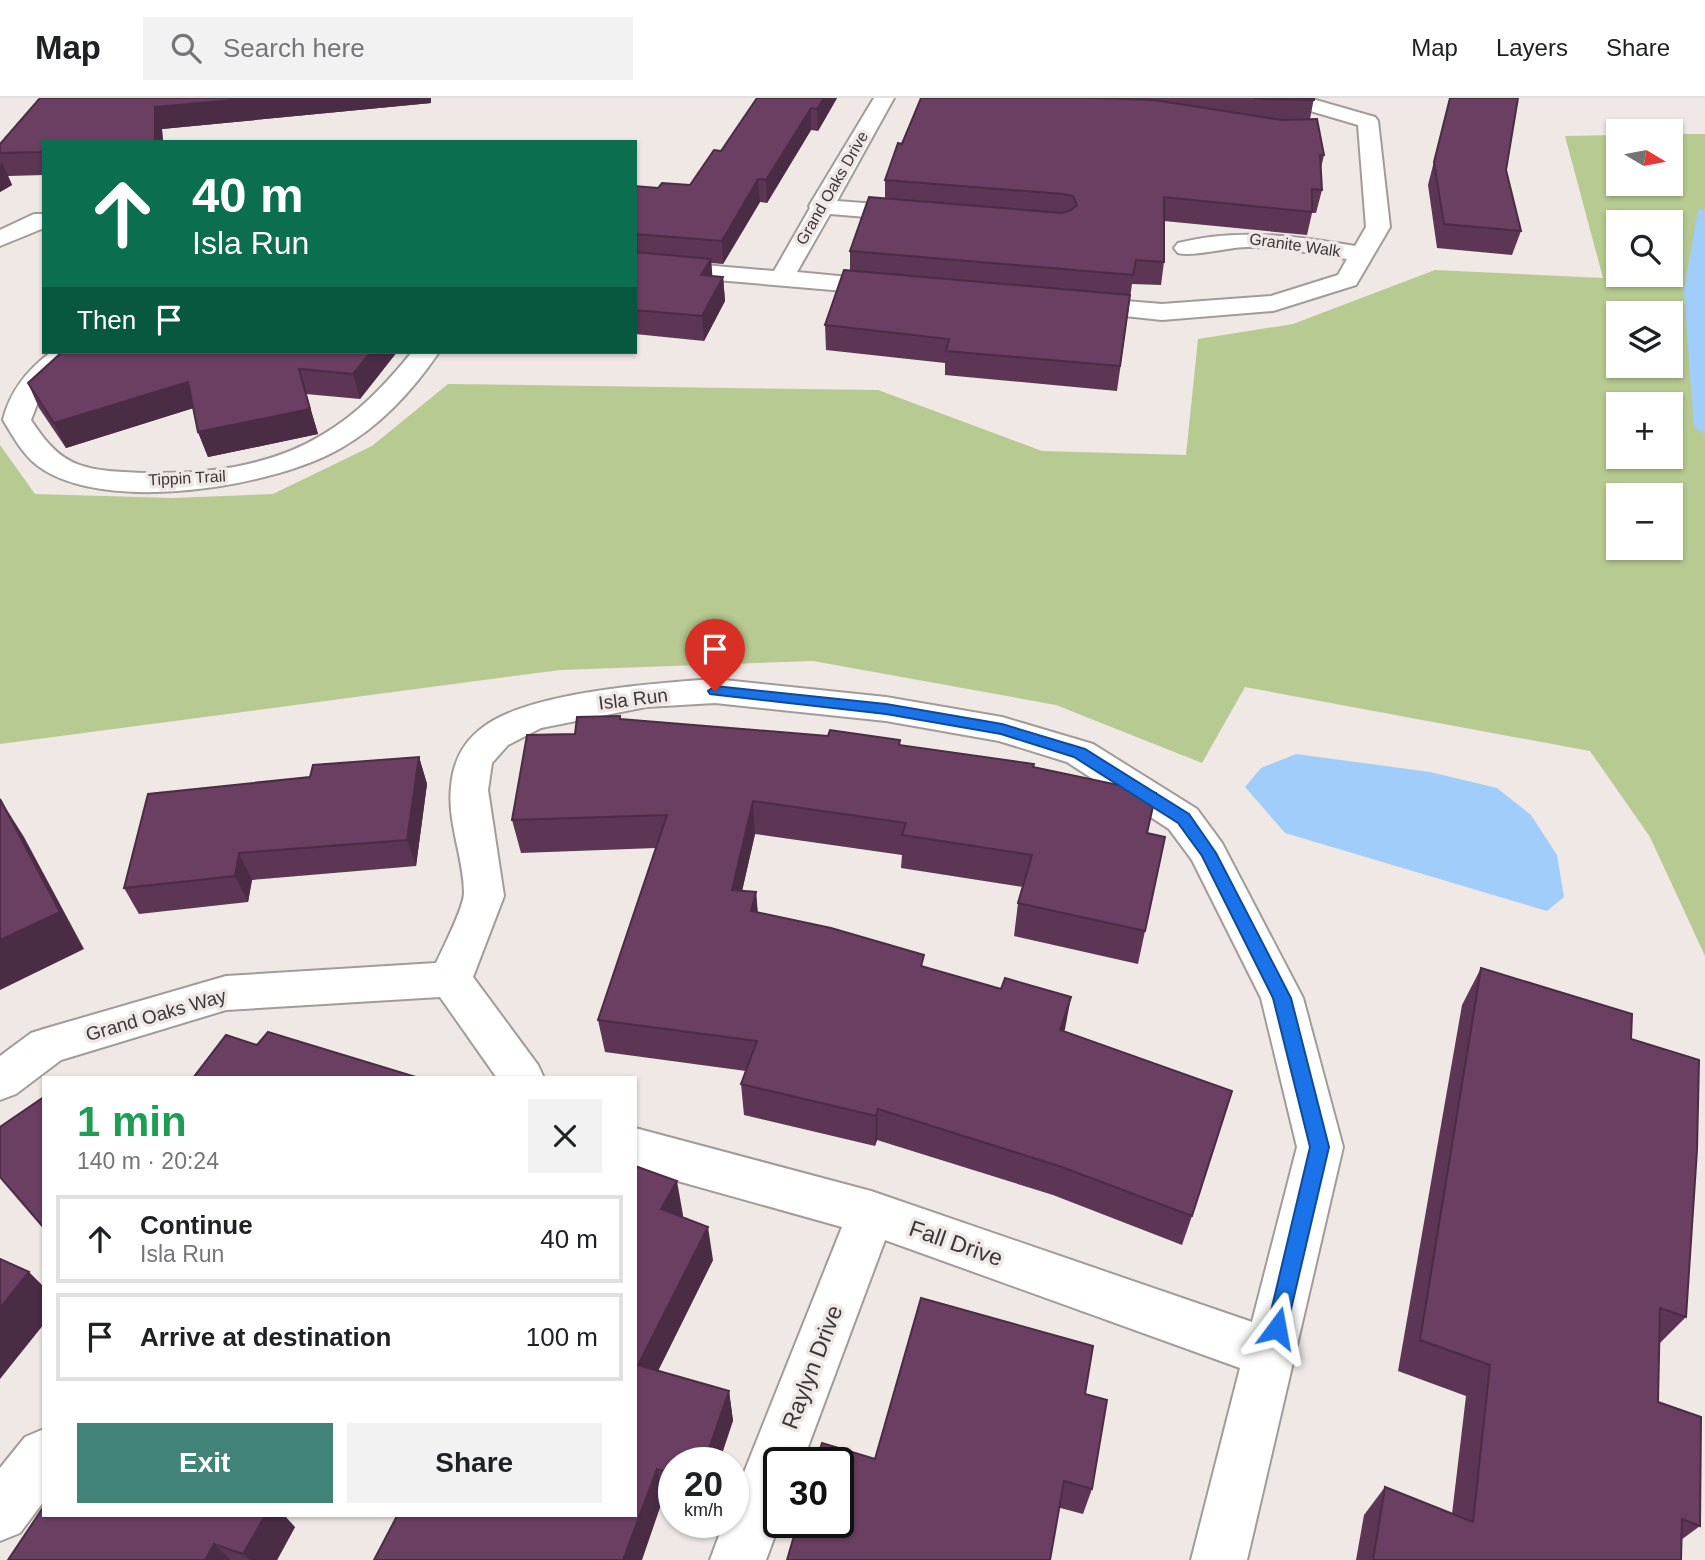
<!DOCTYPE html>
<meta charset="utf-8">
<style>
:root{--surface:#fff;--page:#f2f2f2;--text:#202124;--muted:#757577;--line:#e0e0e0;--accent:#418477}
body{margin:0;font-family:Arial,sans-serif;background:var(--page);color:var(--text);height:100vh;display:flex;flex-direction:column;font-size:26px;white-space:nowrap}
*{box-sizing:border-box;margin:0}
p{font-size:23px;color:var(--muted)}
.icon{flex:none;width:38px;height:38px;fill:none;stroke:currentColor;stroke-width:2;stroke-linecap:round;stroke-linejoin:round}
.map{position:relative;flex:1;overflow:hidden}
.side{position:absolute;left:42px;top:978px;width:595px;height:441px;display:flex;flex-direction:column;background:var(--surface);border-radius:0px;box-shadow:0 2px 5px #0004}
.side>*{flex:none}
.hud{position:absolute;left:42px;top:42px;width:595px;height:214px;border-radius:0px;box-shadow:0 2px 5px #0004;background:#0b6e4f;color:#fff;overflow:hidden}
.needle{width:46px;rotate:100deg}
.buttons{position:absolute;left:1606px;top:21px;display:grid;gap:14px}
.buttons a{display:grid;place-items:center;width:77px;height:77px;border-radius:0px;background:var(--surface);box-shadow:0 2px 5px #0004;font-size:35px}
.speed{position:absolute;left:658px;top:1349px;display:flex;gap:14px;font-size:35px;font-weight:700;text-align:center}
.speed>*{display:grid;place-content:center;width:91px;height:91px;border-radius:50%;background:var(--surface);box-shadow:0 2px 5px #0004;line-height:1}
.speed small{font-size:18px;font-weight:400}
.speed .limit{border:4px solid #111;border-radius:10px;background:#fff;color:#111}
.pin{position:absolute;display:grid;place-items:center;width:60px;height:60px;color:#fff;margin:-72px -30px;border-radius:50% 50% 50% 0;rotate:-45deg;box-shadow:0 0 7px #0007}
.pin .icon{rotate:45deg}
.me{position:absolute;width:77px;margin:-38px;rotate:13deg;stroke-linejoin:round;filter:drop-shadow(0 0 5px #0008)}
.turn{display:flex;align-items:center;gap:24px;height:147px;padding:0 35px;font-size:32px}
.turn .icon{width:91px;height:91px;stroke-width:2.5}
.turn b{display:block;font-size:49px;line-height:60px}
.then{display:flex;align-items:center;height:66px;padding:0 35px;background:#0003;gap:14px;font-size:26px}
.round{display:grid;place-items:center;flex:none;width:74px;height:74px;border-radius:0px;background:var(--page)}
.headline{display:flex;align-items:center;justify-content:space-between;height:119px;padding:0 35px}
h1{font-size:42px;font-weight:600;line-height:52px;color:#1e9e55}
.cta{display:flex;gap:14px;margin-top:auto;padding:14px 35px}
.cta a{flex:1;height:80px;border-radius:0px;background:var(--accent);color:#fff;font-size:28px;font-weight:600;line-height:80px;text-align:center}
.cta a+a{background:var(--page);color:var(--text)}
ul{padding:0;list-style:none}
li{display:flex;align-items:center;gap:21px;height:88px;margin:0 14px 10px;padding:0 21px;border:4px solid var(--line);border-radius:0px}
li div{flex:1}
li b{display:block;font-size:26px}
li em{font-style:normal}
header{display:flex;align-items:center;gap:42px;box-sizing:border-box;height:98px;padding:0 35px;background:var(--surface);border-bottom:2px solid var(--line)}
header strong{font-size:33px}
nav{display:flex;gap:38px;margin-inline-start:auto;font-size:24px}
.search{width:490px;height:63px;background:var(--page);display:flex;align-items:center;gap:18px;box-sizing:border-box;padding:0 24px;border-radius:0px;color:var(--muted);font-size:26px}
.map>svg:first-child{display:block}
.green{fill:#b7ca91;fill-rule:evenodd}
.water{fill:#a1cdfb}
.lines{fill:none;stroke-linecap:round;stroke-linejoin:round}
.minor-casing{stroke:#a29c99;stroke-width:4}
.minor{fill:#fff;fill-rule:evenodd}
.wall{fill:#5c3654}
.shaded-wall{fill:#4b2c45}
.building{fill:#6b3f62;stroke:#4b2c45;stroke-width:2}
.route{fill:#1a73e8;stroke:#114b97;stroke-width:2}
.labels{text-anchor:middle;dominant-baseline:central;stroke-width:7;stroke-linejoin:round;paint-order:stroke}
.far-street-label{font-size:16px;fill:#3b3837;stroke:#efe8e5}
.street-label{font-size:19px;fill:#3b3837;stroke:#efe8e5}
.near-street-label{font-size:23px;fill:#3b3837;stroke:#efe8e5}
</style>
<header>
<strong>Map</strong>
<div class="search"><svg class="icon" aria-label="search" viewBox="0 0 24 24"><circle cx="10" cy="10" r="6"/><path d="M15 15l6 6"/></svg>Search here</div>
<nav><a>Map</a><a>Layers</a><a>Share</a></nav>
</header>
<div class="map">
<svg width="1705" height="1462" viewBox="0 0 1705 1462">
<rect width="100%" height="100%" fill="#efe8e5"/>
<path class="green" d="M 1671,36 L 1705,36 L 1705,858 L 1650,739 L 1590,653 L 1245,589 L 1202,665 L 1056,607 L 813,563 L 560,572 L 0,646 L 0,347 L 35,396 L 173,400 L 273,396 L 372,348 L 448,286 L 878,292 L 1042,353 L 1186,357 L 1198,241 L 1293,226 L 1435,172 L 1603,180 L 1565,38 L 1619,37 L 1619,86 L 1671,86 ZM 1619,124 L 1671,124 L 1671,177 L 1619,177 ZM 1619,215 L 1671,215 L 1671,268 L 1619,268 ZM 1619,306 L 1671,306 L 1671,359 L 1619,359 ZM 1619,397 L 1671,397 L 1671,450 L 1619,450 Z"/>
<g class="water">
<path d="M 1705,111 L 1705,336 L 1694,330 L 1684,192 L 1698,112 Z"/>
<path d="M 1296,656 L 1430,674 L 1497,690 L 1531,717 L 1557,757 L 1564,799 L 1547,813 L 1285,735 L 1245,689 L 1261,670 Z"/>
</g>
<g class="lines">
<g class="minor-casing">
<g id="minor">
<path d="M 874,0 L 894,0 L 837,103 L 916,109 L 924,111 L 928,116 L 924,121 L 916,123 L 830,116 L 797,174 L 891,183 L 900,185 L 903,190 L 900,195 L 891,197 L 635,175 L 635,161 L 774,173 L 810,110 L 809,108 Z"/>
<path d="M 1277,0 L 1309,0 L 1375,19 L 1378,23 L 1390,129 L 1356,187 L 1273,213 L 1162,222 L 1068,212 L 1064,207 L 1068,202 L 1077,199 L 1162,206 L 1271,198 L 1338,177 L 1347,161 C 1315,156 1281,148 1248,149 C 1228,149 1194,159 1178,155 L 1174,150 L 1178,145 C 1238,130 1294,138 1355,148 L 1366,129 L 1358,27 L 1280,4 Z"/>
<path d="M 34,116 L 44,116 L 44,130 L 0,148 L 0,132 Z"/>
<path d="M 51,254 L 81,254 L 44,288 L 31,322 C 43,340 56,358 77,366 C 98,374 123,374 146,375 C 207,376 269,369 322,337 C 358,316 386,286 412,254 L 439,254 C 414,291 380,328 341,350 C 275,389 104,417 38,368 C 23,357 13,338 3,322 C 10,293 27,272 51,254 Z"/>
<path d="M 715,581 L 886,599 L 1002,619 L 1093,646 L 1197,711 L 1222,745 L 1303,900 L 1343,1049 L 1247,1462 L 1191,1462 L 1240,1270 L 885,1142 L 802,1365 L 779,1365 L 780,1424 L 766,1462 L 710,1462 L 724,1424 L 733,1424 L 733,1402 L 842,1129 L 635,1071 L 635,1030 L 871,1093 L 1252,1224 L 1297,1049 L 1261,900 L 1192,762 L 1169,731 L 1067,664 L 999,643 L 886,623 L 715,605 L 646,609 L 541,630 L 508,647 L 492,665 L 488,692 L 504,798 L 473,879 L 538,967 L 544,980 L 497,980 L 440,899 L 226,912 L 61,962 L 16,996 L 0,1002 L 0,958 L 31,935 L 47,930 L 226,878 L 436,865 C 443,850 464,809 464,795 C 464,761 447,724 451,689 C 453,665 462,645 482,630 C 527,594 657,585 715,581 Z"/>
<path d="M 44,1331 L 44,1403 L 20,1435 L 0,1443 L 0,1370 L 25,1339 Z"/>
</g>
</g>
<use href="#minor" class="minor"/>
</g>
<g class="wall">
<path d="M 41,0 L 431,0 L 431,5 L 162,31 L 163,44 L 44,44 L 44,77 L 8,78 L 12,87 L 0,94 L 0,46 Z"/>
<path d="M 757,0 L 837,0 L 818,33 L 811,32 L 767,105 L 760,104 L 723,166 L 711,165 L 712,178 L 723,179 L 725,203 L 704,243 L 635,236 L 635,88 L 658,90 L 690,87 L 721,53 Z"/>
<path d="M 921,0 L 1314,0 L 1310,21 L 1324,57 L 1321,70 L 1322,92 L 1316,115 L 1312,115 L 1307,137 L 1164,123 L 1164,164 L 1161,187 L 1132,186 L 1117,293 L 945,277 L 945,265 L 826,252 L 825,227 L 850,173 L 850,153 L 885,100 L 885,82 Z"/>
<path d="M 1450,0 L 1506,72 L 1521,133 L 1512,157 L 1437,150 L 1428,87 Z"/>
<path d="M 397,254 L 360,301 L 306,296 L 318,336 L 208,359 L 198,334 L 193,310 L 66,350 L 39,310 L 28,285 Z"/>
<path d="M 621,621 L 900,647 L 1033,669 L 1147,735 L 1145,833 L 1138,866 L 1014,838 L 1018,805 L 1023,789 L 901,770 L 902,757 L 755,736 L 742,793 L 756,794 L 758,815 L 923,868 L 1064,934 L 1192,1118 L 1182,1147 L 1053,1097 L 877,1042 L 875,1048 L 744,1017 L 741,986 L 746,973 L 605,954 L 598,922 L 656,750 L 521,755 L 512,722 L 575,636 Z"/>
<path d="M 419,659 L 427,686 L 416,768 L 252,782 L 248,804 L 139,816 L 124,790 L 310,679 Z"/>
<path d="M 1481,870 L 1631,941 L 1686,1219 L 1659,1246 L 1658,1304 L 1700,1428 L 1681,1442 L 1681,1462 L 1356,1462 L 1364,1417 L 1385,1389 L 1452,1416 L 1466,1298 L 1398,1273 L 1462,907 Z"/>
<path d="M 635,1068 L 683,1117 L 682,1119 L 713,1162 L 658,1273 L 729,1293 L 733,1323 L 674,1365 L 674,1401 L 664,1398 L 635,1418 Z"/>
<path d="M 1085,1296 L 1092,1391 L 1083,1416 L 875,1361 Z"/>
<path d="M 295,1429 L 277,1462 L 8,1462 Z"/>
</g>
<g class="shaded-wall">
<path d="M 255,0 L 431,0 L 431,5 L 162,31 L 163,44 L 155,44 L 155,9 Z"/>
<path d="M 824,0 L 837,0 L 818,33 L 817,11 Z"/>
<path d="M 811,10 L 811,32 L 767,105 L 766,82 Z"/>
<path d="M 2,64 L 12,87 L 0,94 L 0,66 Z"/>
<path d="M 758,81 L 760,104 L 723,166 L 722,143 Z"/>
<path d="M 711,161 L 713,185 L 701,177 Z"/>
<path d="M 723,179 L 725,203 L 704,243 L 702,218 Z"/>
<path d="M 371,254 L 397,254 L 360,301 L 353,276 Z"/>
<path d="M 299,271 L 318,336 L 208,359 L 198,334 Z"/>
<path d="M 188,284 L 197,309 L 66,350 L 54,325 Z"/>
<path d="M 419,659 L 427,686 L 416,768 L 407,742 Z"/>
<path d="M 0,701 L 24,739 L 84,851 L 0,892 Z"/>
<path d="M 753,703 L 755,736 L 735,824 L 732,792 Z"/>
<path d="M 239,755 L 252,782 L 248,804 L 235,778 Z"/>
<path d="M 756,794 L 758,827 L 751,813 Z"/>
<path d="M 1071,899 L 1065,931 L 1055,964 L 1060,932 Z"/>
<path d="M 878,1011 L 877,1042 L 875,1048 L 876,1018 Z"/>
<path d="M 677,1083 L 683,1117 L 668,1145 L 661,1111 Z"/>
<path d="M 708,1129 L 713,1162 L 646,1297 L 638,1267 Z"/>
<path d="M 29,1174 L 44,1189 L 44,1226 L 0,1281 L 0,1210 Z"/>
<path d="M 729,1293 L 733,1323 L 719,1365 L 704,1365 Z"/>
<path d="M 657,1371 L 664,1398 L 642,1462 L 623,1462 Z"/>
<path d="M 265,1418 L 285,1418 L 295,1429 L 277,1462 L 250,1462 L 243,1456 Z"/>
<path d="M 214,1446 L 231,1462 L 205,1462 Z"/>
</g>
<g class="building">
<path d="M 40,0 L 255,0 L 155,9 L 155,44 L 44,44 L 44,54 L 0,55 L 0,46 Z"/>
<path d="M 757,0 L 824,0 L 817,11 L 811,10 L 766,82 L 758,81 L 722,143 L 635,136 L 635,88 L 658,90 L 662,85 L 690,87 L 714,52 L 721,53 Z"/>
<path d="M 921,0 L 1092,0 L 1154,2 L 1282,22 L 1317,21 L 1324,57 L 1320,57 L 1322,92 L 1312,91 L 1312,114 L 1164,99 L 1164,164 L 1136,162 L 1133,177 L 850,153 L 869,99 L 1062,115 L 1071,112 L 1077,107 L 1073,98 L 1063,96 L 885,82 L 898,45 L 902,46 Z"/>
<path d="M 1255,0 L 1314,0 L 1314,2 L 1259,1 Z"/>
<path d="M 1450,0 L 1518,0 L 1506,72 L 1521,133 L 1444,126 L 1434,64 Z"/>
<path d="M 635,154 L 711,161 L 701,177 L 723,179 L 702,218 L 635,212 Z"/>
<path d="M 844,172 L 1130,197 L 1120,268 L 946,253 L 949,241 L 825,227 Z"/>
<path d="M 62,254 L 371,254 L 353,276 L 299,271 L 310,311 L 198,334 L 188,284 L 54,325 L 28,285 Z"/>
<path d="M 620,618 L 620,621 L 828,638 L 830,632 L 900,642 L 899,647 L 1034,666 L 1033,669 L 1156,695 L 1147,735 L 1165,739 L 1145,833 L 1018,805 L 1032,757 L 902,737 L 906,725 L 753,703 L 732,792 L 756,794 L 751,813 L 831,830 L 924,857 L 921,868 L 1001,891 L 1005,880 L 1071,899 L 1060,932 L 1232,993 L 1192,1118 L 1059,1068 L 878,1011 L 876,1018 L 741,986 L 757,943 L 598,922 L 667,717 L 512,722 L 527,637 L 575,636 L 577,619 Z"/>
<path d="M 419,659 L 407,742 L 239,755 L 235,778 L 124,790 L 148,696 L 310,679 L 313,667 Z"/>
<path d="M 0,701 L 60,814 L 0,842 Z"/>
<path d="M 1481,870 L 1632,916 L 1631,941 L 1699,962 L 1697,1052 L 1686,1219 L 1660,1210 L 1658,1304 L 1701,1319 L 1700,1428 L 1682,1421 L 1681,1462 L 1373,1462 L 1385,1389 L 1473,1424 L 1490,1267 L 1420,1242 Z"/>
<path d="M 268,934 L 419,980 L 193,980 L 226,937 L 257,947 Z"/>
<path d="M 44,999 L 44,1130 L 0,1079 L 0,1029 Z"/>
<path d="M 635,1068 L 677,1083 L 661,1111 L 708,1129 L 638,1267 L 729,1293 L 704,1365 L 674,1365 L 674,1376 L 657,1371 L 623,1462 L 374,1462 L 397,1418 L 635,1418 Z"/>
<path d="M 0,1161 L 29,1174 L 0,1210 Z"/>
<path d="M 921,1200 L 1093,1248 L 1085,1296 L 1107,1302 L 1092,1391 L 1064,1383 L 1050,1462 L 787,1462 L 798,1424 L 838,1424 L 838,1365 L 816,1365 L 822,1345 L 875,1361 Z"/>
<path d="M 44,1408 L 44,1418 L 265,1418 L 243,1456 L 214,1446 L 205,1462 L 8,1462 Z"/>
</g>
<path class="route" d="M 715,588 L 886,606 L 1002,626 L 1085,651 L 1189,716 L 1216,755 L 1291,900 L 1329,1049 L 1285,1237 L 1277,1240 L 1270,1237 L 1267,1230 L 1310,1049 L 1273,900 L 1202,758 L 1178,725 L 1074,659 L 1001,636 L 886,616 L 710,596 L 708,593 Z"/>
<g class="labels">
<g class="far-street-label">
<text transform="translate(832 90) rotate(-60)">Grand Oaks Drive</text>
<text transform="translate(1295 147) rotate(8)">Granite Walk</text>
<text transform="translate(187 380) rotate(-3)">Tippin Trail</text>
</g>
<g class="street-label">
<text transform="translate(633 601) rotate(-7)">Isla Run</text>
<text transform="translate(156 917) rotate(-16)">Grand Oaks Way</text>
</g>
<g class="near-street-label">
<text transform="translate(956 1145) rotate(19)">Fall Drive</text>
<text transform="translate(812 1269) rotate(-69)">Raylyn Drive</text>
</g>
</g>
</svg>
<div class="buttons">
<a><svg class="needle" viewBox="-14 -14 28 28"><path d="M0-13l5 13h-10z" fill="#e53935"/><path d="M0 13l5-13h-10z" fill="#757577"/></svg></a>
<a><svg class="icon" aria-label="search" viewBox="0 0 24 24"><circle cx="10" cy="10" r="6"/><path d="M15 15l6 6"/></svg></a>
<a><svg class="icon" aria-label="layers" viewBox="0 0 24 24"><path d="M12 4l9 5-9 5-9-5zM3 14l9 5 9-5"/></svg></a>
<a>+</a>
<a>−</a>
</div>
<div class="speed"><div>20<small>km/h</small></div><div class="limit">30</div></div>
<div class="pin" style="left:715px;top:593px;background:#d93025"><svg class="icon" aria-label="arrive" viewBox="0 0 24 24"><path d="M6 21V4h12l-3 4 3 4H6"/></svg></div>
<svg class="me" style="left:1277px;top:1230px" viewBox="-20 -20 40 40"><path d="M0-17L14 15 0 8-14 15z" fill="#1a73e8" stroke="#fff" stroke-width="4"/></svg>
<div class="hud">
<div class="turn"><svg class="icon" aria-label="ahead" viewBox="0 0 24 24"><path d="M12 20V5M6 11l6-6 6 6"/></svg><div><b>40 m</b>Isla Run</div></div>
<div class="then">Then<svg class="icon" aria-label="arrive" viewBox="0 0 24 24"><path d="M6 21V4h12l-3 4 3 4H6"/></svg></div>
</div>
<section class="side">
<div class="headline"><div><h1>1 min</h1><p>140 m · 20:24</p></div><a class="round"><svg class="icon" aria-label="close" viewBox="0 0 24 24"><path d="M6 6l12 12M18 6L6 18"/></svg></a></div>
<ul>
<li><svg class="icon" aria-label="ahead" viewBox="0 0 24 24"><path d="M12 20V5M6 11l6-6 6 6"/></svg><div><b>Continue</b><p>Isla Run</p></div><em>40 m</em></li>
<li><svg class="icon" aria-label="arrive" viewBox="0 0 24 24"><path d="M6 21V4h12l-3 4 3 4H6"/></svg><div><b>Arrive at destination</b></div><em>100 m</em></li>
</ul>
<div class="cta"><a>Exit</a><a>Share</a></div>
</section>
</div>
